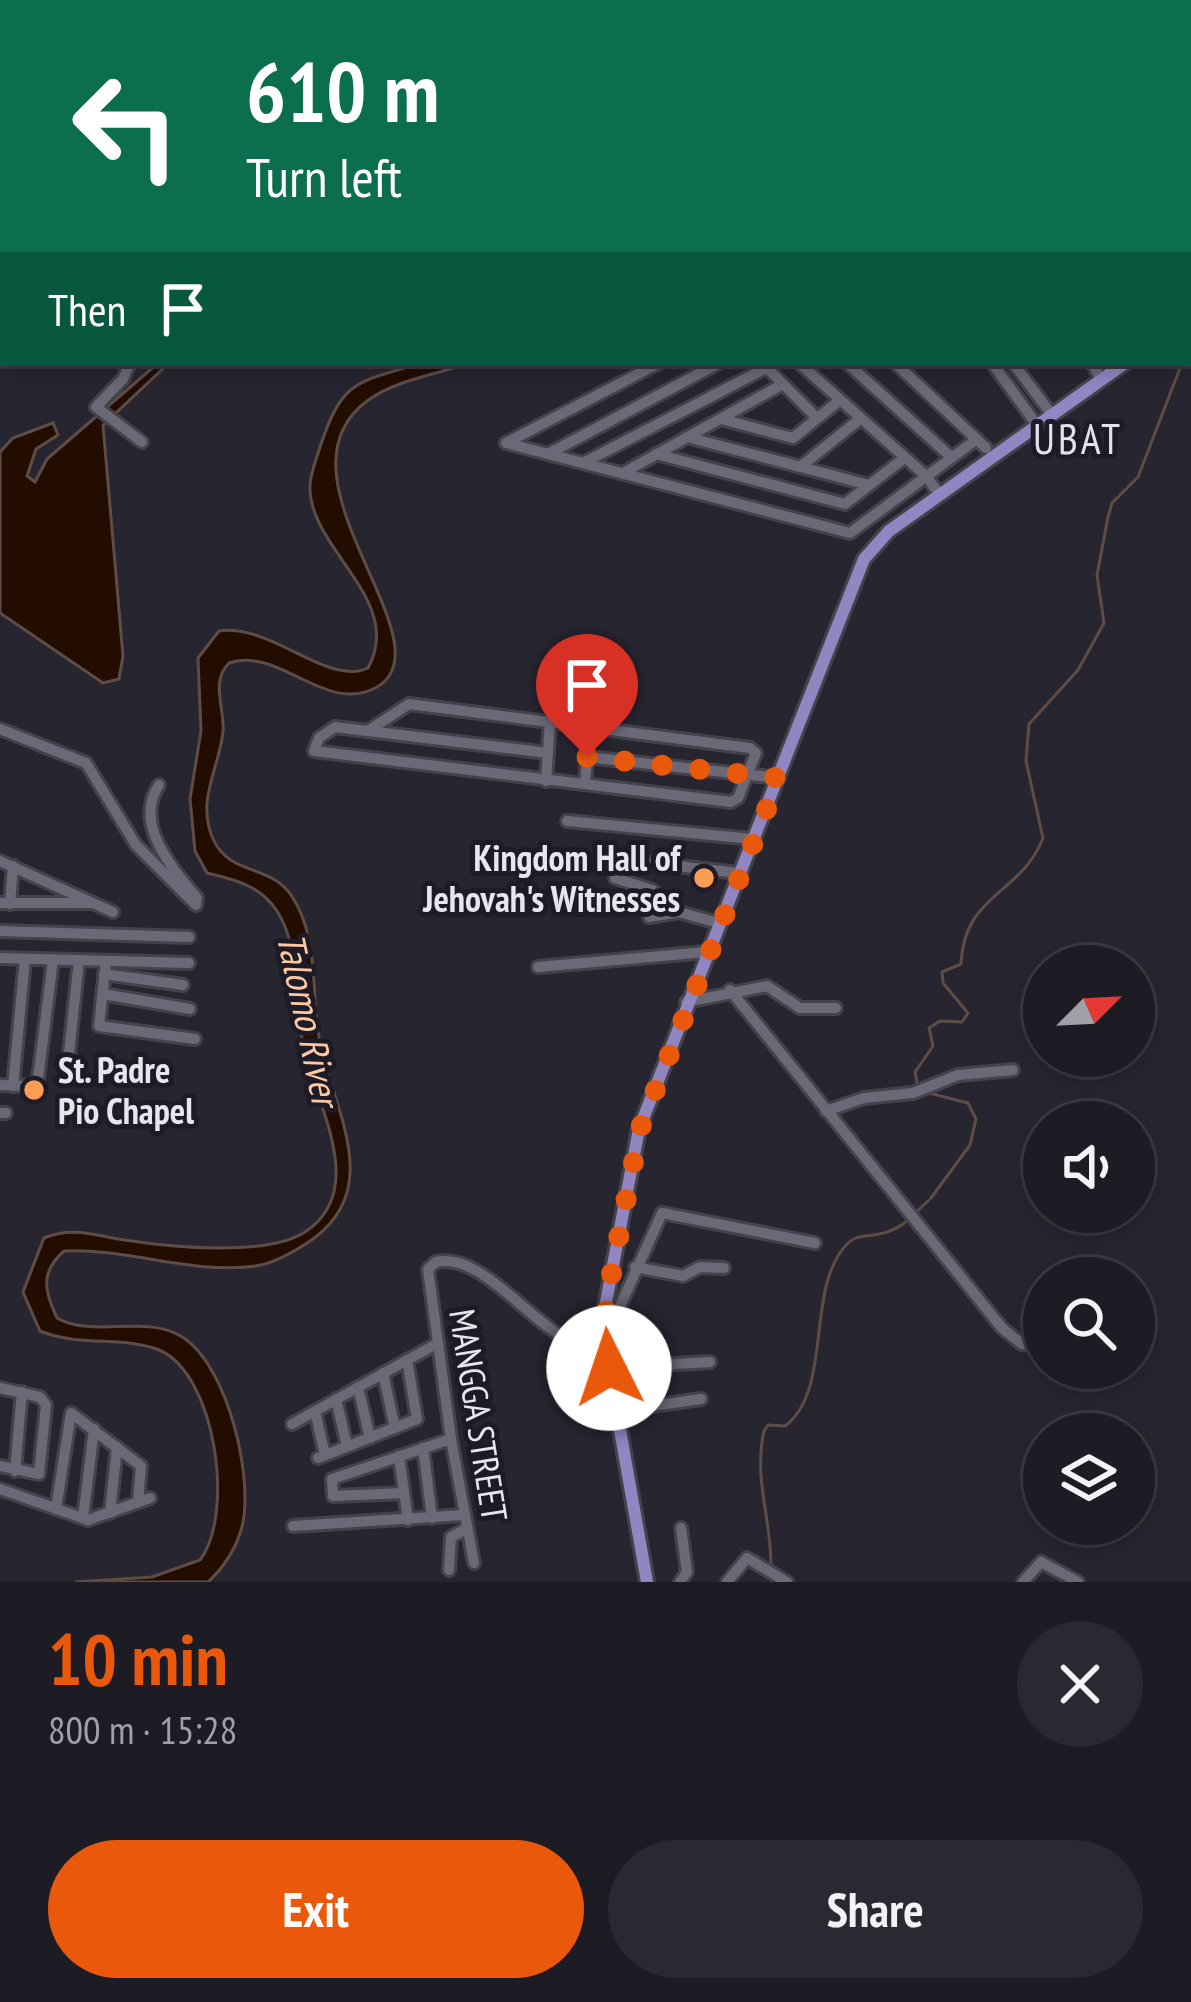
<!DOCTYPE html>
<meta charset="utf-8">
<style>
:root{--surface:#1d1c24;--page:#2a2931;--text:#f1f3f6;--muted:#a0a1a6;--line:#3b3a41;--accent:#ea580c}
body{margin:0;font-family:"PT Sans Narrow",sans-serif;background:var(--page);color:var(--text);height:100vh;display:flex;flex-direction:column;font-size:45px;white-space:nowrap}
*{box-sizing:border-box;margin:0}
p{font-size:39px;color:var(--muted)}
.icon{flex:none;width:66px;height:66px;fill:none;stroke:currentColor;stroke-width:2;stroke-linecap:round;stroke-linejoin:round}
.map{position:relative;height:1582px;overflow:hidden}
.details{display:flex;flex-direction:column;background:var(--surface);flex:1}
.details>*{flex:none}
.top-card{position:absolute;left:0px;top:0px;width:1191px;height:366px;box-shadow:0 6px 18px #0003,0 0 0 3px var(--line);background:#0b6e4f;color:#fff;overflow:hidden}
.needle{width:78px;rotate:66deg}
.fabs{position:absolute;left:1023px;top:945px;display:grid;gap:24px}
.fabs a{display:grid;place-items:center;width:132px;height:132px;border-radius:50%;background:var(--surface);box-shadow:0 6px 18px #0003,0 0 0 3px var(--line);font-size:60px}
.pin{position:absolute;display:grid;place-items:center;width:102px;height:102px;color:#fff;margin:-123px -51px;border-radius:50% 50% 50% 0;rotate:-45deg;box-shadow:0 0 12px #0007}
.pin .icon{rotate:45deg}
.me{position:absolute;width:132px;margin:-66px;rotate:356deg;stroke-linejoin:round;filter:drop-shadow(0 0 9px #0008)}
.turn{display:flex;align-items:center;gap:42px;height:252px;padding:0 48px;font-size:54px}
.turn .icon{width:156px;height:156px;stroke-width:2.5}
.turn b{display:block;font-size:84px;line-height:102px}
.then{display:flex;align-items:center;height:114px;padding:0 48px;background:#0003;gap:24px;font-size:45px}
.round{display:grid;place-items:center;flex:none;width:126px;height:126px;border-radius:63px;background:var(--page)}
.head{display:flex;align-items:center;justify-content:space-between;height:204px;padding:0 48px}
h1{font-size:72px;font-weight:700;line-height:90px;color:var(--accent)}
.button{display:flex;gap:24px;margin-top:auto;padding:24px 48px}
.button a{flex:1;height:138px;border-radius:72px;background:var(--accent);color:#fff;font-size:48px;font-weight:700;line-height:138px;text-align:center}
.button a+a{background:var(--page);color:var(--text)}
.map>svg:first-child{display:block}
.water{fill:#230c00;stroke:#5e4d47;stroke-width:3}
.lines{fill:none;stroke-linecap:round;stroke-linejoin:round}
.stream{stroke:#5e4d47;stroke-width:3}
.minor-casing{stroke:#44424b;stroke-width:16}
.major-casing{stroke:#44424b;stroke-width:18}
.minor{stroke:#6b6977;stroke-width:10}
.major{stroke:#9186c2;stroke-width:12}
.route{stroke:#ea580c;stroke-width:21;stroke-dasharray:0 37.8}
.poi-dot{fill:#fc9d54;stroke:#1d1b26;stroke-width:4.5}
.labels{text-anchor:middle;dominant-baseline:central;stroke-width:10;stroke-linejoin:round;paint-order:stroke}
.poi-label{font-size:36px;font-weight:bold;fill:#e7e6ee;stroke:#1d1b26;text-anchor:end}
.street-label{font-size:36px;fill:#e7e6ee;stroke:#1d1b26}
.water-label{font-size:39px;font-style:italic;fill:#fec8a3;stroke:#1d1b26}
.quarter-label{font-size:42px;letter-spacing:3px;fill:#e3e1f0;stroke:#1d1b26}
</style>
<div class="map">
<svg width="1191" height="1582" viewBox="0 0 1191 1582">
<rect width="100%" height="100%" fill="#272530"/>
<g class="water">
<path d="M 158,363 L 169,363 L 103,425 L 123,656 L 119,679 L 103,683 L 0,613 L 0,452 L 13,438 L 53,423 L 58,435 L 36,449 L 27,476 L 35,482 L 47,459 Z"/>
<path d="M 421,363 L 470,363 C 438,374 395,380 367,401 C 265,477 452,643 377,687 C 326,716 280,646 229,663 C 210,682 225,708 223,732 C 219,769 196,800 213,839 C 230,876 270,864 291,895 C 319,936 311,990 319,1037 C 331,1106 386,1186 313,1239 C 297,1250 276,1263 256,1266 C 192,1275 128,1248 64,1251 C 40,1272 44,1291 57,1318 C 94,1339 147,1313 184,1338 C 228,1368 254,1477 242,1527 C 236,1549 224,1567 208,1582 L 75,1582 L 152,1577 L 200,1560 C 235,1514 216,1374 159,1350 C 125,1336 79,1347 40,1331 L 23,1292 L 44,1238 C 73,1226 96,1236 125,1240 C 169,1247 267,1257 305,1232 C 371,1189 313,1099 303,1045 C 295,1003 301,948 277,911 C 260,885 235,880 207,873 L 195,851 L 190,799 L 201,731 L 198,658 L 219,631 C 271,623 328,687 368,668 C 405,601 311,550 310,489 C 309,475 317,458 321,444 C 343,378 360,382 421,363 Z"/>
</g>
<g class="lines">
<g class="stream">
<path d="M 1078,0 L 1079,3"/>
<path d="M 1144,0 L 1145,3"/>
<path d="M 918,1088 L 915,1072 L 933,1046 L 929,1028 L 940,1021 L 962,1022 L 968,1013 L 943,983 L 942,972 L 961,964 C 964,893 1021,895 1043,838 L 1026,761 L 1029,724 L 1078,670 L 1104,623 L 1097,575 L 1108,517 L 1112,503 L 1138,477 L 1182,363"/>
<path d="M 925,1092 L 968,1103 L 976,1119 L 970,1145 L 931,1198"/>
<path d="M 913,1215 L 929,1200"/>
<path d="M 771,1568 C 772,1520 753,1480 764,1431 L 768,1425 L 785,1426 C 834,1389 804,1287 848,1243 C 861,1230 881,1242 907,1221"/>
</g>
<g class="minor-casing">
<g id="minor">
<path d="M 0,0 L 14,3"/>
<path d="M 30,3 L 53,0"/>
<path d="M 0,216 L 3,216"/>
<path d="M 0,237 L 3,237"/>
<path d="M 130,363 L 123,379 L 96,407 L 142,442"/>
<path d="M 799,363 L 926,476 L 940,495"/>
<path d="M 847,363 L 951,457"/>
<path d="M 895,363 L 986,448"/>
<path d="M 992,363 L 1037,425"/>
<path d="M 1013,363 L 1052,415"/>
<path d="M 1092,363 L 1101,380"/>
<path d="M 764,365 L 817,418"/>
<path d="M 721,419 L 793,438 L 840,400"/>
<path d="M 687,437 L 869,485"/>
<path d="M 506,443 L 850,533 L 977,439"/>
<path d="M 506,443 L 659,363"/>
<path d="M 548,454 L 719,363"/>
<path d="M 656,454 L 845,504 L 903,459"/>
<path d="M 583,463 L 766,368"/>
<path d="M 800,467 L 860,419"/>
<path d="M 623,473 L 783,384"/>
<path d="M 0,729 L 86,763 L 136,845 L 196,905 L 197,898 C 172,868 133,824 159,785"/>
<path d="M 368,731 L 409,704 L 750,748 L 756,753 L 738,798 L 731,802 L 314,751 L 319,738 L 335,727 L 548,753"/>
<path d="M 587,757 L 779,778"/>
<path d="M 546,781 L 550,722"/>
<path d="M 585,784 L 590,727"/>
<path d="M 567,821 L 753,839"/>
<path d="M 624,860 L 739,873"/>
<path d="M 0,861 L 113,912"/>
<path d="M 615,878 L 652,890 L 679,912"/>
<path d="M 0,903 L 92,903"/>
<path d="M 10,904 L 13,866"/>
<path d="M 649,917 L 679,912 L 718,923"/>
<path d="M 0,931 L 189,937"/>
<path d="M 0,958 L 189,963"/>
<path d="M 106,961 L 99,1026 L 195,1039"/>
<path d="M 538,967 L 706,952"/>
<path d="M 104,974 L 183,985"/>
<path d="M 730,990 L 1002,1328 L 1022,1344 L 1044,1346"/>
<path d="M 103,994 L 190,1009"/>
<path d="M 686,1002 L 767,986 L 800,1008 L 836,1008"/>
<path d="M 69,1053 L 79,960"/>
<path d="M 0,1085 L 30,1086 L 38,1079 L 53,960"/>
<path d="M 13,1086 L 25,959"/>
<path d="M 826,1111 L 864,1098 L 913,1093 L 958,1075 L 1013,1070"/>
<path d="M 0,1113 L 6,1113"/>
<path d="M 635,1267 L 683,1276 L 700,1267 L 724,1268"/>
<path d="M 604,1323 L 617,1313 L 662,1213 L 815,1243"/>
<path d="M 609,1368 L 710,1362"/>
<path d="M 383,1373 L 395,1428"/>
<path d="M 358,1387 L 370,1438"/>
<path d="M 0,1388 L 40,1397 L 46,1405 L 39,1474 L 0,1466"/>
<path d="M 336,1399 L 347,1446"/>
<path d="M 315,1411 L 325,1455"/>
<path d="M 616,1411 L 701,1399"/>
<path d="M 292,1424 L 438,1343"/>
<path d="M 423,1448 L 432,1518"/>
<path d="M 399,1456 L 408,1520"/>
<path d="M 318,1458 L 417,1419 L 407,1360"/>
<path d="M 15,1471 L 22,1392"/>
<path d="M 0,1489 L 88,1520 L 150,1498"/>
<path d="M 404,1493 L 333,1496 L 332,1479 L 451,1439"/>
<path d="M 56,1509 L 71,1413 L 141,1466 L 138,1502"/>
<path d="M 110,1513 L 117,1447"/>
<path d="M 83,1518 L 94,1429"/>
<path d="M 293,1526 L 463,1515"/>
<path d="M 474,1563 L 451,1439 L 428,1269 L 436,1262 C 491,1250 546,1354 606,1351"/>
<path d="M 449,1570 L 451,1537 L 466,1529"/>
<path d="M 680,1582 L 687,1572 L 681,1528"/>
<path d="M 727,1582 L 747,1558 L 787,1582"/>
<path d="M 1023,1582 L 1041,1562 L 1078,1582"/>
</g>
</g>
<g class="major-casing">
<g id="major">
<path d="M 1041,0 L 1042,3"/>
<path d="M 1188,307 L 1191,313"/>
<path d="M 647,1582 L 606,1351 L 606,1302 L 639,1129 L 864,559 L 889,531 L 1125,363"/>
</g>
</g>
<use href="#minor" class="minor"/>
<use href="#major" class="major"/>
</g>
<g class="lines">
<path class="route" d="M 587,757 L 779,778 L 640,1129 L 606,1302 L 609,1368"/>
</g>
<g class="poi-dot">
<circle cx="704" cy="878" r="12"/>
<circle cx="34" cy="1090" r="12"/>
</g>
<g class="labels">
<g class="poi-label">
<text x="680" y="857">Kingdom Hall of<tspan x="680" dy="41">Jehovah's Witnesses</tspan></text>
<text x="58" y="1069" text-anchor="start">St. Padre<tspan x="58" dy="41">Pio Chapel</tspan></text>
</g>
<g class="street-label">
<text transform="translate(479 1415) rotate(81)">MANGGA STREET</text>
</g>
<g class="water-label">
<text transform="translate(309 1019) rotate(78)">Talomo River</text>
</g>
<g class="quarter-label">
<text x="1078" y="438">UBAT</text>
</g>
</g>
</svg>
<div class="fabs">
<a><svg class="needle" viewBox="-14 -14 28 28"><path d="M0-13l5 13h-10z" fill="#e53935"/><path d="M0 13l5-13h-10z" fill="#a0a1a6"/></svg></a>
<a><svg class="icon" aria-label="sound" viewBox="0 0 24 24"><path d="M4 9h4l5-4v14l-5-4H4zM17 9q2 3 0 6"/></svg></a>
<a><svg class="icon" aria-label="search" viewBox="0 0 24 24"><circle cx="10" cy="10" r="6"/><path d="M15 15l6 6"/></svg></a>
<a><svg class="icon" aria-label="layers" viewBox="0 0 24 24"><path d="M12 4l9 5-9 5-9-5zM3 14l9 5 9-5"/></svg></a>
</div>
<div class="pin" style="left:587px;top:757px;background:#d93025"><svg class="icon" aria-label="arrive" viewBox="0 0 24 24"><path d="M6 21V4h12l-3 4 3 4H6"/></svg></div>
<svg class="me" style="left:609px;top:1368px" viewBox="-20 -20 40 40"><circle r="19" fill="#fff"/><path d="M0-13L10 11 0 6-10 11z" fill="#ea580c"/></svg>
<div class="top-card">
<div class="turn"><svg class="icon" aria-label="left" viewBox="0 0 24 24"><path d="M17 20v-9H6M10 6l-5 5 5 5"/></svg><div><b>610 m</b>Turn left</div></div>
<div class="then">Then<svg class="icon" aria-label="arrive" viewBox="0 0 24 24"><path d="M6 21V4h12l-3 4 3 4H6"/></svg></div>
</div>
</div>
<section class="details">
<div class="head"><div><h1>10 min</h1><p>800 m · 15:28</p></div><a class="round"><svg class="icon" aria-label="close" viewBox="0 0 24 24"><path d="M6 6l12 12M18 6L6 18"/></svg></a></div>
<div class="button"><a>Exit</a><a>Share</a></div>
</section>
